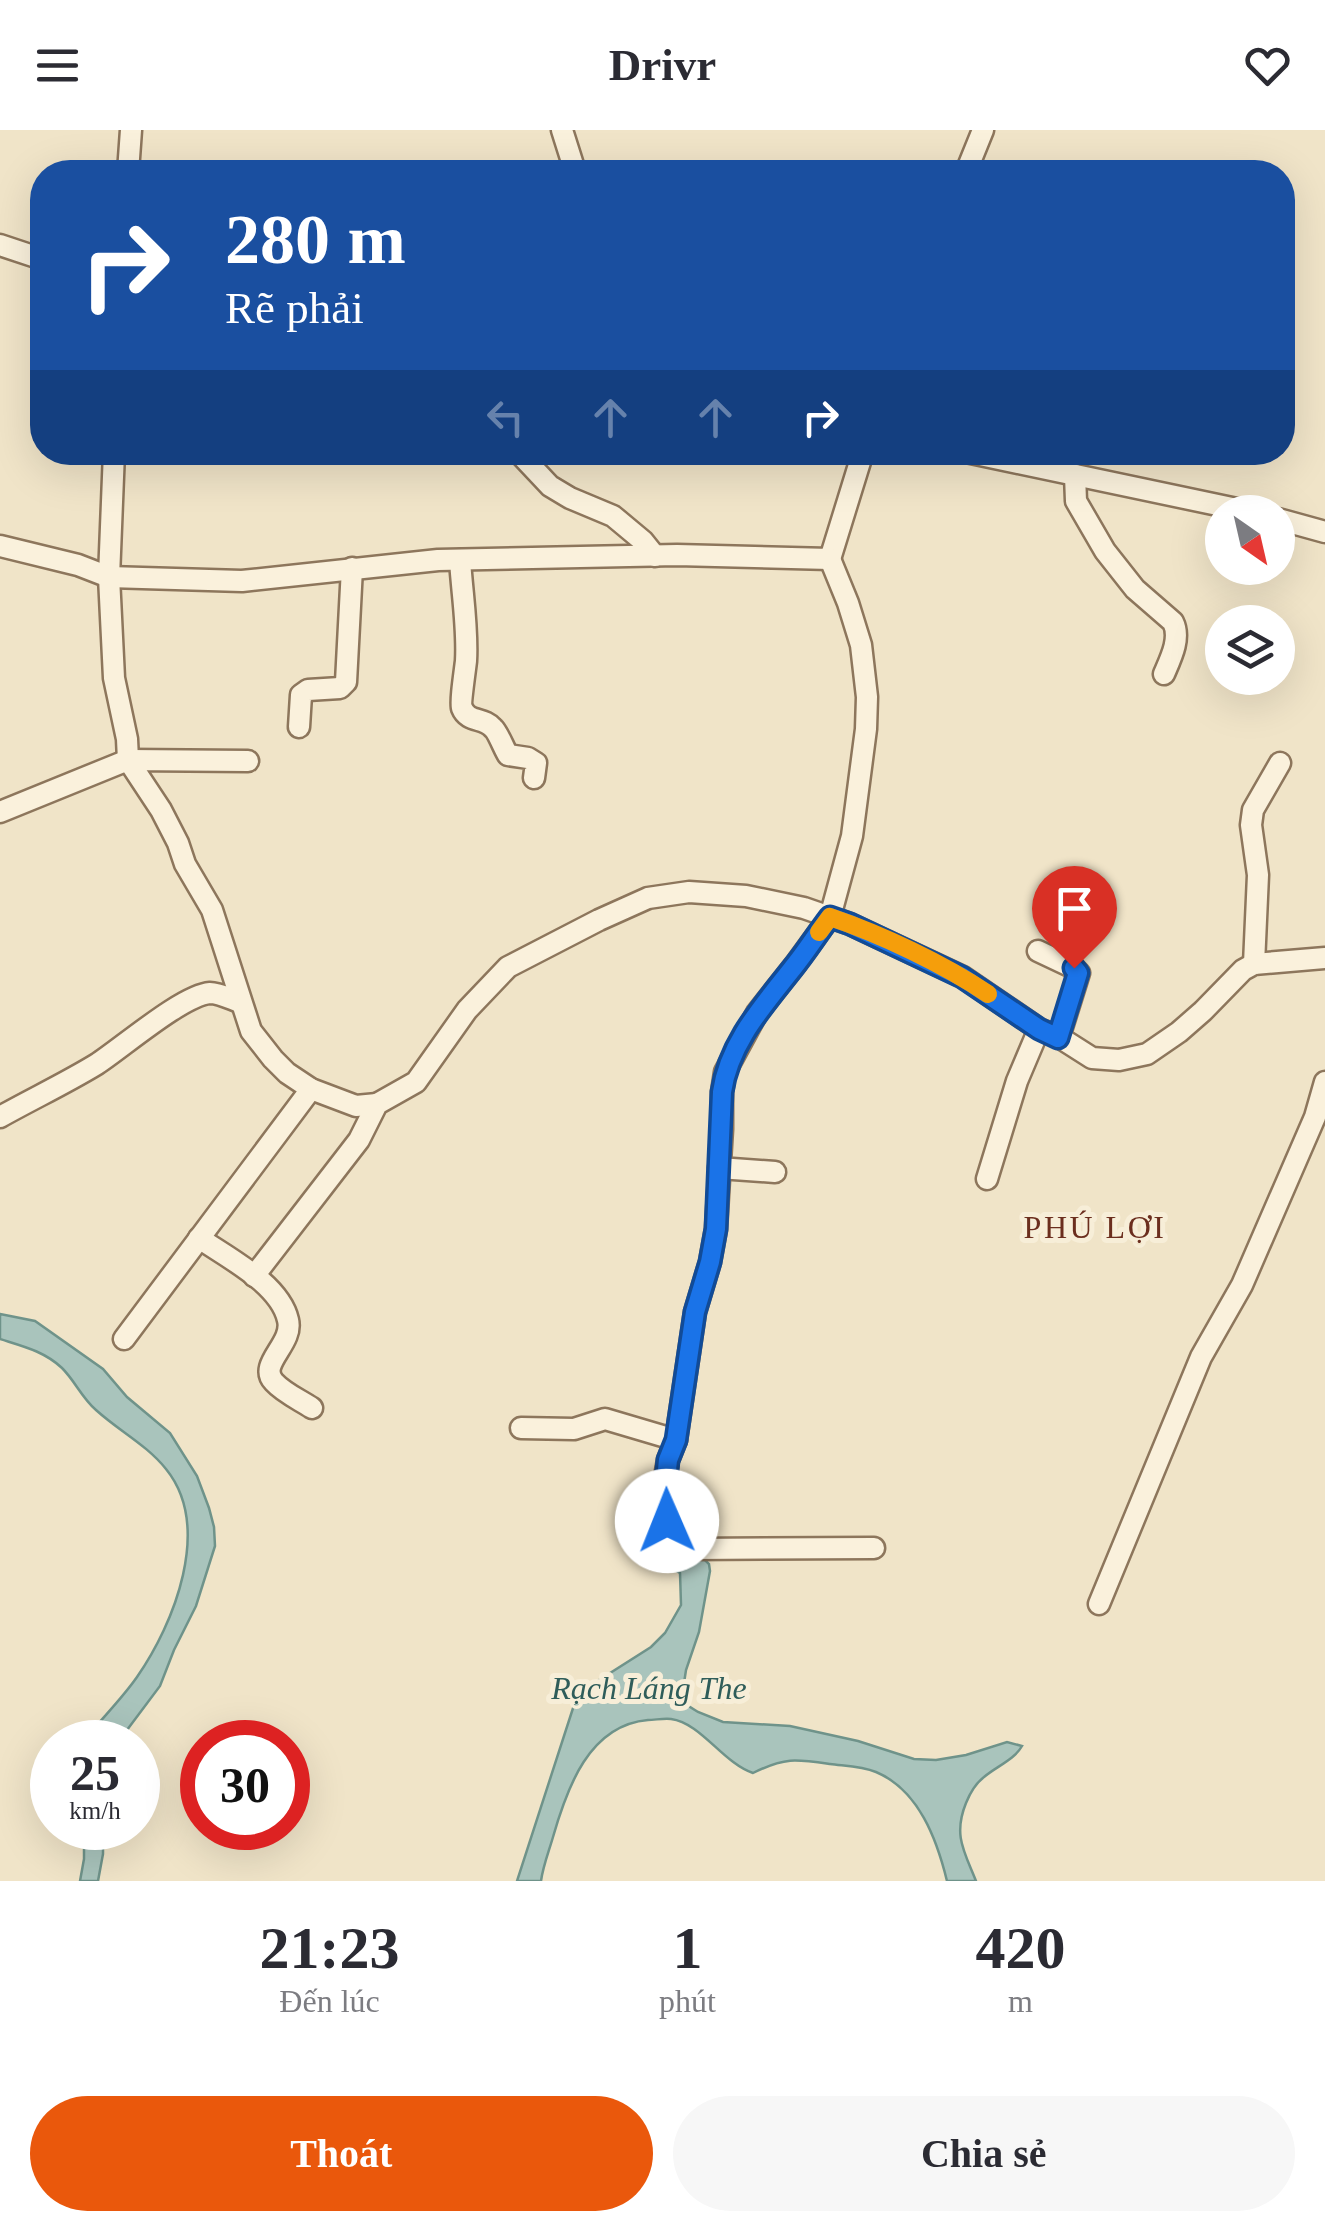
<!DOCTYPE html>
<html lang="vi">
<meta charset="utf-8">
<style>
:root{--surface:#fff;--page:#f7f7f7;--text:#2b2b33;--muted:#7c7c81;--accent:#ea580c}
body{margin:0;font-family:"Times New Roman",serif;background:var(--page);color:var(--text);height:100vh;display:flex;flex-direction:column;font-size:38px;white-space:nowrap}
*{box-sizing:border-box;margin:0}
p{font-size:32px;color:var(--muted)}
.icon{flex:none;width:55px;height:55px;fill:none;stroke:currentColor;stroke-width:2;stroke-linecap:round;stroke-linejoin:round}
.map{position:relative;height:1751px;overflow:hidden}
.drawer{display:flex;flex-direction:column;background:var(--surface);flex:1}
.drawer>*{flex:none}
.banner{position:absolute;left:30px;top:30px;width:1265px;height:305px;border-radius:40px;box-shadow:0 10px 40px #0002;background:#1a4fa0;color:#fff;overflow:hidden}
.needle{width:65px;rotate:146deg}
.controls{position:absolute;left:1205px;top:365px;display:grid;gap:20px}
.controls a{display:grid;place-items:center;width:90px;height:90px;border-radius:50%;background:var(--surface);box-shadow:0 10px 40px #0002;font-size:50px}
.speed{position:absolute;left:30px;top:1590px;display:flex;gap:20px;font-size:50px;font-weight:700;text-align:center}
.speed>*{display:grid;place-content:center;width:130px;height:130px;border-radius:50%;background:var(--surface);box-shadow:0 10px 40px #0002;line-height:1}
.speed small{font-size:25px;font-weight:400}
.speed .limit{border:15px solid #d22;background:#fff;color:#111}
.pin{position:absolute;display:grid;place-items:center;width:85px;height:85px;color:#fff;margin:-102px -42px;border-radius:50% 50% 50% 0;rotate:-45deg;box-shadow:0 0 10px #0007}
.pin .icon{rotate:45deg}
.me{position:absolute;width:110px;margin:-55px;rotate:359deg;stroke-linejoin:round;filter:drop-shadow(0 0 8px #0008)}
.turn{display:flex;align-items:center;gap:35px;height:210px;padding:0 30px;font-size:45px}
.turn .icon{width:130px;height:130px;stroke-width:2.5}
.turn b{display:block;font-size:70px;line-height:85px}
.lanes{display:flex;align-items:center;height:95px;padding:0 30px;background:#0003;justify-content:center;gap:50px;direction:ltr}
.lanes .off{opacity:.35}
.eta{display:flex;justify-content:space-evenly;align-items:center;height:170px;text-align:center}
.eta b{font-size:60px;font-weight:700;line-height:70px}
.cta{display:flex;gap:20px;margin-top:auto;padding:20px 30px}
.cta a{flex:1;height:115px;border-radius:60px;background:var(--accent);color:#fff;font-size:40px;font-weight:700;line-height:115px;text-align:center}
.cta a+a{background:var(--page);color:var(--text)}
header{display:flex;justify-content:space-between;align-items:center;height:130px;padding:0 30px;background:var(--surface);font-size:45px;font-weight:700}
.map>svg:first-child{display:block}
.water{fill:#a9c4bc;stroke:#6f938a;stroke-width:2.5}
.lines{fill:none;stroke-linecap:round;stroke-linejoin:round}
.minor-casing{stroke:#8d765c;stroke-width:25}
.minor{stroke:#faf1dc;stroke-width:20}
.route-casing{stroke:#114b97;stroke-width:25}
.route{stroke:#1a73e8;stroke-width:18}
.slow{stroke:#f59e0b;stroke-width:18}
.labels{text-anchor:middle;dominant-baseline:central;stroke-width:10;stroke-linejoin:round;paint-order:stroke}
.neighbourhood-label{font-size:32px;letter-spacing:2.5px;fill:#6b2e1e;stroke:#f7eed8}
.water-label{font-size:32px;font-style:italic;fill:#2f5d5a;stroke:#f7eed8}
</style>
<header><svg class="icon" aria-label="menu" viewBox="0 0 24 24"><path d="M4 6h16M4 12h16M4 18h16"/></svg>Drivr<svg class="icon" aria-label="heart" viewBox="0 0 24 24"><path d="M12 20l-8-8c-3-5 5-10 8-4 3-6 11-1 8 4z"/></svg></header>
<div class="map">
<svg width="1325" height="1751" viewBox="0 0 1325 1751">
<rect width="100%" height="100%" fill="#f0e4c8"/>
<g class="water">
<path d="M 0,1184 L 35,1191 L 103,1239 L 127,1267 L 170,1303 L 197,1346 L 209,1378 L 214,1397 L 215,1416 L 196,1476 L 174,1520 L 160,1556 L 118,1612 L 83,1612 C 100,1590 121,1570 137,1547 C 174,1494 213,1397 166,1339 C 147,1315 119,1301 96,1280 C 82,1268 75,1251 62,1238 C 44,1221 22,1216 0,1209 Z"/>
<path d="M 663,1416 L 705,1430 L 709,1434 L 710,1441 L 699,1502 L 686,1540 L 682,1566 L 687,1575 L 698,1582 L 723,1592 L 790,1596 L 858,1611 L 914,1629 L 936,1630 L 966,1625 L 1007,1612 L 1022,1616 C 1014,1630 997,1636 984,1647 C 975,1654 970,1663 966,1673 C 953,1705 964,1721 976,1751 L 947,1751 C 937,1710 919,1660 876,1642 C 861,1636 845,1636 830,1634 C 796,1629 785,1627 753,1643 C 723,1633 701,1593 671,1589 C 664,1588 655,1590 648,1590 C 589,1595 567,1658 553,1707 C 549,1721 543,1736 541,1751 L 517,1751 L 575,1572 L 596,1552 L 651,1517 L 665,1503 L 681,1475 L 680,1443 L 656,1429 L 654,1425 L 659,1417 Z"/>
<path d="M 84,1698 L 103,1698 L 103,1724 L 98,1751 L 80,1751 L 84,1729 Z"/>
</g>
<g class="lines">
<g class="minor-casing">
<g id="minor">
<path d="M 562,0 L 574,38 L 578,42"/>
<path d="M 128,42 L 131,0"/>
<path d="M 966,42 L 983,0"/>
<path d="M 0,115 L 42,129"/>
<path d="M 114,322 L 109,447 L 114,548 L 127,609 L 128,630 L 161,680 L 178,713 L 185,734 L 212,780 L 251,901 L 273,929 L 287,943 L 311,959 L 356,976 L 377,974"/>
<path d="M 518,322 L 550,356 L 570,368 L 613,386 L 643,411 L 655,426"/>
<path d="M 966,322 L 1251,382"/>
<path d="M 1075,345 L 1076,371 L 1105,421 L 1135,459 L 1173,492 C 1181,508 1171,528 1164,544"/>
<path d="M 1278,389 L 1325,402"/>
<path d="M 0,416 L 78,435 L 109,447 L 242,451 L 438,430 L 677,425 L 830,429 L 863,322"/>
<path d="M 830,429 L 848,473 L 861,515 L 867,567 L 866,599 L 852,706 L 830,787 L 795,835 L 757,883 L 725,942 L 722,962 L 722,999 L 716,1099 L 710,1132 L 695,1182 L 676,1310 L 668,1330 L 664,1353 L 664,1370 L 667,1391 L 689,1419 L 874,1418"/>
<path d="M 460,430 C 462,463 468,498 466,531 C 465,540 460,573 462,578 C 468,593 484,587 493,598 C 498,602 504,619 508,625 L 528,628 L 536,633 L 534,648"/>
<path d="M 299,597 L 301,565 L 308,560 L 340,558 L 346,552 L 352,438"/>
<path d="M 0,682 L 128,630 L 248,631"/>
<path d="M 1038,821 L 1074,838 L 1079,843 L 1059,907"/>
<path d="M 1254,834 L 1258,745 L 1251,695 L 1253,680 L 1280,633"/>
<path d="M 0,987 C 32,969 66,953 97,934 C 123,917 183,865 210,863 C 219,863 231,869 240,872"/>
<path d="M 719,1038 L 775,1042"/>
<path d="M 987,1049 L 1017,951 L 1039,899"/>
<path d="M 199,1108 C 228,1128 280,1154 288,1190 C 294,1214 257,1234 274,1252 C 284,1263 300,1270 312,1278"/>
<path d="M 254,1146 L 359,1010 L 377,974 L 416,952 L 467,880 L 508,837 L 599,790 L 648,768 L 689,762 L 746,766 L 804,778 L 850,794 L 963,847 L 1039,899 L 1059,907 L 1092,928 L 1119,930 L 1147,924 L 1179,902 L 1203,881 L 1243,840 L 1254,834 L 1325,828"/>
<path d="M 124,1209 L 311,959"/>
<path d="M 521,1298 L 574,1299 L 605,1289 L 676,1310"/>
<path d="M 1099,1474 L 1201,1227 L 1242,1155 L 1315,987 L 1325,952"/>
</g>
</g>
<use href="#minor" class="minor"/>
</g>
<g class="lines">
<g class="route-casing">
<path id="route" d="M 667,1391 L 664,1370 L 668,1330 L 676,1310 L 695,1182 L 710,1132 L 716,1099 L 722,962 C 729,913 763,876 792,839 C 806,822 817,804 830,787 L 850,794 L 962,847 L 1039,899 L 1058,908 L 1078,843 L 1074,838"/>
</g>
<use href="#route" class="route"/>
<path class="slow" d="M 819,802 L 830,787 C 880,804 944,834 988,864"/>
</g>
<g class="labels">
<g class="neighbourhood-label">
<text x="1095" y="1097">PHÚ LỢI</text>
</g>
<g class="water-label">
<text x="649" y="1558">Rạch Láng The</text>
</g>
</g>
</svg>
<div class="controls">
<a><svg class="needle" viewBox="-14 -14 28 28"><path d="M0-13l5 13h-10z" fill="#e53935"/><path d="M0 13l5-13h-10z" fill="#7c7c81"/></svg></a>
<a><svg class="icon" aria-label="layers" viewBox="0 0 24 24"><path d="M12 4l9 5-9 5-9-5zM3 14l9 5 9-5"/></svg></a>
</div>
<div class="speed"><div>25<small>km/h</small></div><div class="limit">30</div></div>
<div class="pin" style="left:1074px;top:838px;background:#d93025"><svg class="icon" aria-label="arrive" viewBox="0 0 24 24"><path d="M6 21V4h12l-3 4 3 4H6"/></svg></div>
<svg class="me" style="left:667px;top:1391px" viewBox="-20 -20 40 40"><circle r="19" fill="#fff"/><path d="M0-13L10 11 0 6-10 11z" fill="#1a73e8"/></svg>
<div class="banner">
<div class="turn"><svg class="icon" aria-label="right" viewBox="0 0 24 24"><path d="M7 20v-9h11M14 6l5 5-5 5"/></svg><div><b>280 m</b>Rẽ phải</div></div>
<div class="lanes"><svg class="icon off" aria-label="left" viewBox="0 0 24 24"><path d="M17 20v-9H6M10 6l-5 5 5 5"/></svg><svg class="icon off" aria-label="ahead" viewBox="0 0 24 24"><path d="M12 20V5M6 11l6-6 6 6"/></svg><svg class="icon off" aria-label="ahead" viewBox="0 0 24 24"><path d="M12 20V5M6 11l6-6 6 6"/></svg><svg class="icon" aria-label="right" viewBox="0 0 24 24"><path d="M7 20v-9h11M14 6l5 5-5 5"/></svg></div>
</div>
</div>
<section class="drawer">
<div class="eta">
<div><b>21:23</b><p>Đến lúc</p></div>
<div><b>1</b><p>phút</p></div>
<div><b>420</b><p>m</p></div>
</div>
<div class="cta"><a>Thoát</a><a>Chia sẻ</a></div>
</section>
